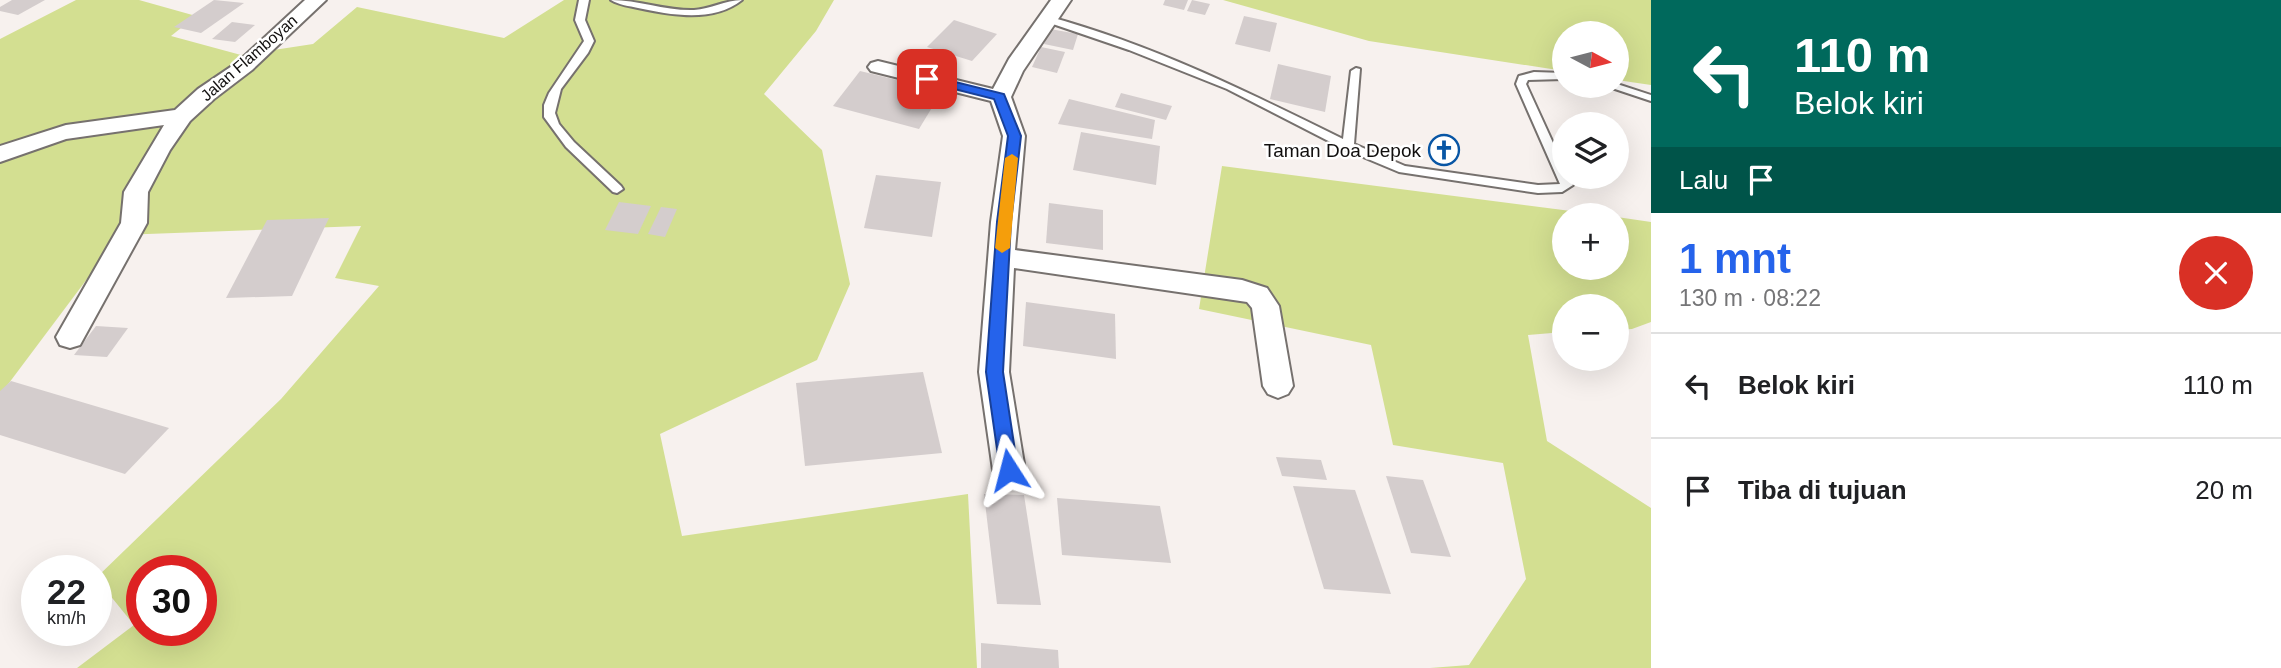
<!DOCTYPE html>
<html lang="id">
<meta charset="utf-8">
<style>
:root{--surface:#fff;--page:#f2f2f2;--text:#202124;--muted:#757577;--line:#e0e0e0;--accent:#2563eb}
body{margin:0;font-family:Helvetica,sans-serif;background:var(--page);color:var(--text);height:100vh;display:flex;flex-direction:column;font-size:26px;white-space:nowrap}
*{box-sizing:border-box;margin:0}
p{font-size:23px;color:var(--muted)}
.icon{flex:none;width:38px;height:38px;fill:none;stroke:currentColor;stroke-width:2;stroke-linecap:round;stroke-linejoin:round}
.map{position:relative;flex:1;overflow:hidden}
.panel{display:flex;flex-direction:column;background:var(--surface);width:630px}
.panel>*{flex:none}
.hud{background:#00695c;color:#fff;overflow:hidden}
.needle{width:46px;rotate:97deg}
.controls{position:absolute;left:1552px;top:21px;display:grid;gap:14px}
.controls a{display:grid;place-items:center;width:77px;height:77px;border-radius:50%;background:var(--surface);box-shadow:0 7px 28px #0002;font-size:35px}
.speed{position:absolute;left:21px;top:555px;display:flex;gap:14px;font-size:35px;font-weight:700;text-align:center}
.speed>*{display:grid;place-content:center;width:91px;height:91px;border-radius:50%;background:var(--surface);box-shadow:0 7px 28px #0002;line-height:1}
.speed small{font-size:18px;font-weight:400}
.speed .limit{border:10px solid #d22;background:#fff;color:#111}
.pin{position:absolute;display:grid;place-items:center;width:60px;height:60px;color:#fff;margin:-30px;border-radius:14px;box-shadow:0 4px 10px #0006}
.me{position:absolute;width:77px;margin:-38px;rotate:351deg;stroke-linejoin:round;filter:drop-shadow(0 0 5px #0008)}
.turn{display:flex;align-items:center;gap:24px;height:147px;padding:0 28px;font-size:32px}
.turn .icon{width:91px;height:91px;stroke-width:2.5}
.turn b{display:block;font-size:49px;line-height:60px}
.then{display:flex;align-items:center;height:66px;padding:0 28px;background:#0003;gap:14px;font-size:26px}
.round{display:grid;place-items:center;flex:none;width:74px;height:74px;border-radius:37px;background:var(--page)}
.summary{display:flex;align-items:center;justify-content:space-between;height:119px;padding:0 28px}
h1{font-size:42px;font-weight:700;line-height:52px;color:var(--accent)}
ul{padding:0;list-style:none}
li{display:flex;align-items:center;gap:21px;height:105px;padding:0 28px;border-top:2px solid var(--line)}
li div{flex:1}
li b{display:block;font-size:26px}
li em{font-style:normal}
main{display:flex;flex:1;min-height:0}
.map>svg:first-child{display:block}
.green{fill:#d3df91;fill-rule:evenodd}
.building{fill:#d4cdcd}
.lines{fill:none;stroke-linecap:round;stroke-linejoin:round}
.lane-casing{stroke:#76716e;stroke-width:4}
.street-casing{stroke:#76716e;stroke-width:4}
.lane{fill:#fff;fill-rule:evenodd}
.street{fill:#fff;fill-rule:evenodd}
.route{fill:#2563eb;stroke:#184099;stroke-width:2}
.slow{fill:#f59e0b}
.labels{text-anchor:middle;dominant-baseline:central;stroke-width:5;stroke-linejoin:round;paint-order:stroke}
.far-street-label{font-size:16px;fill:#110f0e;stroke:#fff}
.poi-label{font-size:19px;fill:#110f0e;stroke:#fff;text-anchor:end}
</style>
<main>
<div class="map">
<svg width="1651" height="668" viewBox="0 0 1651 668">
<rect width="100%" height="100%" fill="#f7f1ee"/>
<g class="green">
<path d="M 76,0 L 139,0 L 196,16 L 171,36 L 241,55 L 313,44 L 357,7 L 504,38 L 564,0 L 834,0 L 816,31 L 764,94 L 822,150 L 850,284 L 817,360 L 660,434 L 682,536 L 968,494 L 977,668 L 77,668 L 134,625 L 96,578 L 281,399 L 379,286 L 335,278 L 361,226 L 120,235 L 0,395 L 0,39 ZM 142,570 L 201,570 L 201,630 L 142,630 Z"/>
<path d="M 1223,0 L 1651,0 L 1651,85 L 1617,80 L 1617,33 L 1564,33 L 1564,71 L 1369,41 Z"/>
<path d="M 1222,166 L 1602,215 L 1564,215 L 1564,268 L 1617,268 L 1617,217 L 1651,222 L 1651,322 L 1632,329 L 1617,330 L 1617,306 L 1564,306 L 1564,332 L 1528,335 L 1547,441 L 1651,508 L 1651,668 L 1430,668 L 1469,665 L 1526,579 L 1503,463 L 1393,445 L 1371,345 L 1199,309 Z"/>
</g>
<g class="building">
<path d="M 12,0 L 45,0 L 18,15 L 0,11 L 0,7 Z"/>
<path d="M 214,0 L 244,3 L 201,33 L 174,27 Z"/>
<path d="M 1165,0 L 1188,0 L 1184,10 L 1163,5 Z"/>
<path d="M 1192,0 L 1210,4 L 1205,15 L 1187,11 Z"/>
<path d="M 1244,16 L 1277,23 L 1270,52 L 1235,44 Z"/>
<path d="M 954,20 L 997,34 L 972,61 L 927,47 Z"/>
<path d="M 232,22 L 255,25 L 235,42 L 212,39 Z"/>
<path d="M 1050,29 L 1078,34 L 1073,50 L 1044,44 Z"/>
<path d="M 1041,47 L 1065,52 L 1057,73 L 1032,67 Z"/>
<path d="M 1278,64 L 1331,76 L 1325,112 L 1270,99 Z"/>
<path d="M 860,71 L 942,91 L 919,129 L 833,106 Z"/>
<path d="M 1121,93 L 1172,106 L 1166,120 L 1115,107 Z"/>
<path d="M 1069,99 L 1155,120 L 1152,139 L 1058,124 Z"/>
<path d="M 1081,132 L 1160,146 L 1156,185 L 1073,170 Z"/>
<path d="M 876,175 L 941,182 L 932,237 L 864,228 Z"/>
<path d="M 619,202 L 651,206 L 638,234 L 605,230 Z"/>
<path d="M 1049,203 L 1103,210 L 1103,250 L 1046,243 Z"/>
<path d="M 661,207 L 677,209 L 665,237 L 648,234 Z"/>
<path d="M 329,218 L 292,296 L 226,298 L 267,220 Z"/>
<path d="M 1026,302 L 1115,314 L 1116,359 L 1023,346 Z"/>
<path d="M 96,326 L 128,328 L 107,357 L 74,355 Z"/>
<path d="M 923,372 L 942,453 L 805,466 L 796,383 Z"/>
<path d="M 11,381 L 169,428 L 125,474 L 0,435 L 0,391 Z"/>
<path d="M 1276,457 L 1321,460 L 1327,480 L 1282,476 Z"/>
<path d="M 1386,476 L 1423,480 L 1451,557 L 1411,553 Z"/>
<path d="M 1293,486 L 1355,490 L 1391,594 L 1324,589 Z"/>
<path d="M 984,494 L 1024,495 L 1041,605 L 997,604 Z"/>
<path d="M 1057,498 L 1160,506 L 1171,563 L 1062,555 Z"/>
<path d="M 981,643 L 1058,650 L 1059,668 L 981,668 Z"/>
</g>
<g class="lines">
<g class="lane-casing">
<g id="lane">
<path d="M 579,0 L 589,0 L 585,20 L 594,41 L 588,53 L 561,89 L 555,113 L 559,124 L 574,142 L 621,186 L 623,189 L 617,193 L 613,192 L 566,147 L 544,117 L 544,105 L 549,93 L 584,41 L 575,20 Z"/>
<path d="M 611,0 C 639,0 666,11 694,10 C 711,9 725,0 742,0 C 713,23 671,15 638,8 C 629,6 619,5 611,0 Z"/>
<path d="M 1050,17 C 1153,45 1248,92 1343,139 L 1351,71 L 1356,68 L 1360,69 L 1354,144 L 1405,166 L 1538,185 L 1560,184 L 1516,84 L 1519,76 L 1534,72 L 1564,73 L 1564,79 L 1528,80 L 1526,84 L 1564,167 L 1564,177 L 1569,177 L 1573,185 L 1562,192 L 1538,193 L 1399,172 L 1344,149 L 1227,89 L 1129,50 L 1047,22 L 1045,20 Z"/>
<path d="M 1617,84 L 1651,95 L 1651,101 L 1606,86 Z"/>
</g>
</g>
<g class="street-casing">
<g id="street">
<path d="M 305,0 L 326,0 L 252,70 L 214,99 L 190,121 L 170,150 L 148,192 L 147,223 L 80,345 L 70,348 L 60,345 L 56,337 L 121,223 L 124,192 L 164,125 L 66,139 L 0,162 L 0,146 L 66,125 L 175,110 L 198,89 L 238,62 Z"/>
<path d="M 1051,0 L 1071,0 L 1023,71 L 1011,97 L 1025,136 L 1015,250 L 1242,280 L 1267,288 L 1279,306 L 1293,386 L 1288,394 L 1278,398 L 1268,394 L 1263,386 L 1252,308 L 1247,302 L 1014,268 L 1009,372 L 1025,470 L 1020,480 L 1009,483 L 998,480 L 993,470 L 979,372 L 991,222 L 1003,136 L 991,101 L 871,71 L 868,67 L 871,63 L 878,61 L 993,89 L 1009,59 Z"/>
</g>
</g>
<use href="#lane" class="lane"/>
<use href="#street" class="street"/>
</g>
<path class="route" d="M 927,75 L 1004,94 L 1021,136 L 1011,222 L 1003,372 L 1018,470 L 1016,475 L 1009,478 L 1003,475 L 1000,470 L 986,372 L 997,222 L 1008,136 L 994,99 L 923,81 L 921,79 Z"/>
<path class="slow" d="M 1012,154 L 1018,158 L 1010,248 L 1002,253 L 995,248 L 1005,158 Z"/>
<defs>
<g id="church-ring" transform="scale(1.575)"><circle r="9.5" fill="#fff" stroke="#0856a5" stroke-width="1.5"/><path d="M-1.2-6h2.4v3.5h3.3v2.4h-3.3V6h-2.4V-.1h-3.3v-2.4h3.3Z" fill="#0856a5"/></g>
</defs>
<g fill-rule="evenodd">
<use href="#church-ring" x="1444" y="150"/>
</g>
<g class="labels">
<g class="far-street-label">
<text transform="translate(249 58) rotate(-41)">Jalan Flamboyan</text>
</g>
<g class="poi-label">
<text x="1421" y="150">Taman Doa Depok</text>
</g>
</g>
</svg>
<div class="controls">
<a><svg class="needle" viewBox="-14 -14 28 28"><path d="M0-13l5 13h-10z" fill="#e53935"/><path d="M0 13l5-13h-10z" fill="#757577"/></svg></a>
<a><svg class="icon" aria-label="layers" viewBox="0 0 24 24"><path d="M12 4l9 5-9 5-9-5zM3 14l9 5 9-5"/></svg></a>
<a>+</a>
<a>−</a>
</div>
<div class="speed"><div>22<small>km/h</small></div><div class="limit">30</div></div>
<div class="pin" style="left:927px;top:79px;background:#d93025"><svg class="icon" aria-label="arrive" viewBox="0 0 24 24"><path d="M6 21V4h12l-3 4 3 4H6"/></svg></div>
<svg class="me" style="left:1009px;top:470px" viewBox="-20 -20 40 40"><path d="M0-17L14 15 0 8-14 15z" fill="#2563eb" stroke="#fff" stroke-width="4"/></svg>
</div>
<section class="panel">
<div class="hud">
<div class="turn"><svg class="icon" aria-label="left" viewBox="0 0 24 24"><path d="M17 20v-9H6M10 6l-5 5 5 5"/></svg><div><b>110 m</b>Belok kiri</div></div>
<div class="then">Lalu<svg class="icon" aria-label="arrive" viewBox="0 0 24 24"><path d="M6 21V4h12l-3 4 3 4H6"/></svg></div>
</div>
<div class="summary"><div><h1>1 mnt</h1><p>130 m · 08:22</p></div><a class="round" style="background:#d93025;color:#fff"><svg class="icon" aria-label="close" viewBox="0 0 24 24"><path d="M6 6l12 12M18 6L6 18"/></svg></a></div>
<ul>
<li><svg class="icon" aria-label="left" viewBox="0 0 24 24"><path d="M17 20v-9H6M10 6l-5 5 5 5"/></svg><div><b>Belok kiri</b></div><em>110 m</em></li>
<li><svg class="icon" aria-label="arrive" viewBox="0 0 24 24"><path d="M6 21V4h12l-3 4 3 4H6"/></svg><div><b>Tiba di tujuan</b></div><em>20 m</em></li>
</ul>
</section>
</main>
